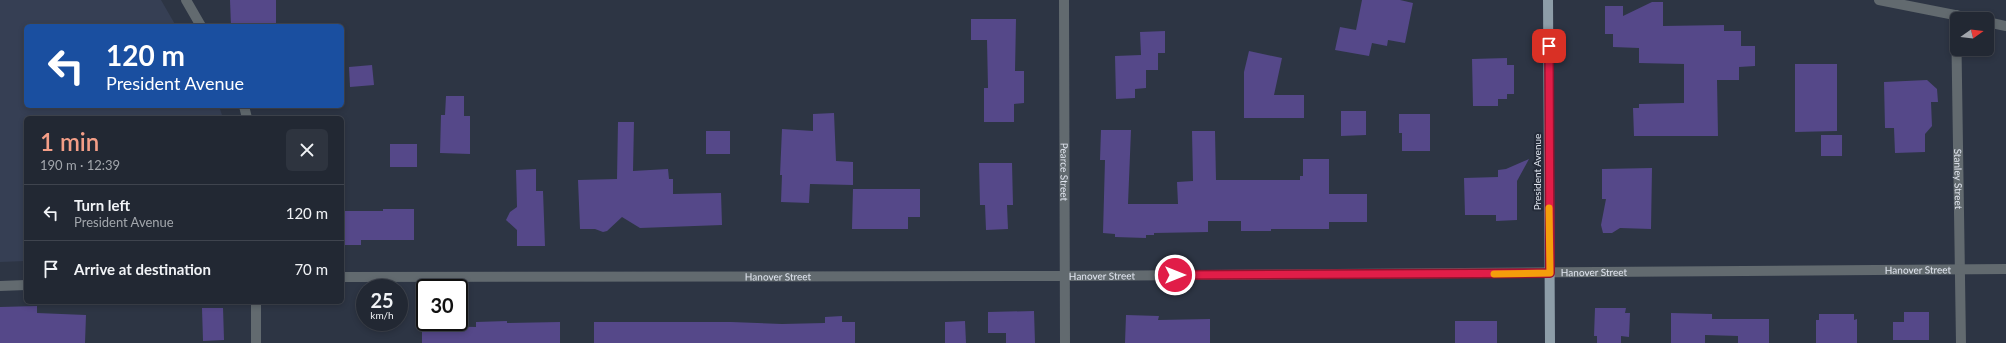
<!DOCTYPE html>
<meta charset="utf-8">
<style>
:root{--surface:#222833;--page:#2e343f;--text:#f1f3f6;--muted:#a2a6ac;--line:#3f444e;--accent:#f49e87}
body{margin:0;font-family:Lato,sans-serif;background:var(--page);color:var(--text);height:100vh;display:flex;flex-direction:column;font-size:15px;white-space:nowrap}
*{box-sizing:border-box;margin:0}
p{font-size:13px;color:var(--muted)}
.icon{flex:none;width:22px;height:22px;fill:none;stroke:currentColor;stroke-width:2;stroke-linecap:round;stroke-linejoin:round}
.map{position:relative;flex:1;overflow:hidden}
.side{position:absolute;left:24px;top:116px;width:320px;height:188px;display:flex;flex-direction:column;background:var(--surface);border-radius:6px;box-shadow:0 2px 6px #0003,0 0 0 1px var(--line)}
.side>*{flex:none}
.hud{position:absolute;left:24px;top:24px;width:320px;height:84px;border-radius:6px;box-shadow:0 2px 6px #0003,0 0 0 1px var(--line);background:#1a4fa0;color:#fff;overflow:hidden}
.needle{width:26px;rotate:76deg}
.controls{position:absolute;left:1950px;top:12px;display:grid;gap:8px}
.controls a{display:grid;place-items:center;width:44px;height:44px;border-radius:6px;background:var(--surface);box-shadow:0 2px 6px #0003,0 0 0 1px var(--line);font-size:20px}
.speed{position:absolute;left:356px;top:279px;display:flex;gap:8px;font-size:20px;font-weight:700;text-align:center}
.speed>*{display:grid;place-content:center;width:52px;height:52px;border-radius:50%;background:var(--surface);box-shadow:0 2px 6px #0003,0 0 0 1px var(--line);line-height:1}
.speed small{font-size:10px;font-weight:400}
.speed .limit{border:2px solid #111;border-radius:6px;background:#fff;color:#111}
.pin{position:absolute;display:grid;place-items:center;width:34px;height:34px;color:#fff;margin:-17px;border-radius:8px;box-shadow:0 2px 6px #0006}
.me{position:absolute;width:44px;margin:-22px;rotate:90deg;stroke-linejoin:round;filter:drop-shadow(0 0 3px #0008)}
.turn{display:flex;align-items:center;gap:14px;height:84px;padding:0 16px;font-size:18px}
.turn .icon{width:52px;height:52px;stroke-width:2.5}
.turn b{display:block;font-size:28px;line-height:34px}
.round{display:grid;place-items:center;flex:none;width:42px;height:42px;border-radius:6px;background:var(--page)}
.summary{display:flex;align-items:center;justify-content:space-between;height:68px;padding:0 16px}
h1{font-size:24px;font-weight:600;line-height:30px;color:var(--accent)}
ul{padding:0;list-style:none}
li{display:flex;align-items:center;gap:12px;height:56px;padding:0 16px;border-top:1px solid var(--line)}
li div{flex:1}
li b{display:block;font-size:15px}
li em{font-style:normal}
.map>svg:first-child{display:block}
.built{fill:#363f54}
.building{fill:#554889}
.lines{fill:none;stroke-linecap:round;stroke-linejoin:round}
.minor{stroke:#626a6f;stroke-width:10}
.major{stroke:#8d9da8;stroke-width:10}
.route-casing{stroke:#92132f;stroke-width:10}
.route{stroke:#e11d48;stroke-width:7}
.slow{stroke:#f59e0b;stroke-width:7}
.labels{text-anchor:middle;dominant-baseline:central;stroke-width:4;stroke-linejoin:round;paint-order:stroke}
.street-label{font-size:10px;fill:#e1e6f0;stroke:#242b39}
</style>
<div class="map">
<svg width="2006" height="343" viewBox="0 0 2006 343">
<rect width="100%" height="100%" fill="#2d3544"/>
<path class="built" d="M 0,0 L 161,0 L 176,26 L 26,26 L 26,106 L 219,106 L 223,118 L 26,118 L 26,261 L 0,262 Z"/>
<g class="building">
<path d="M 230,0 L 276,0 L 276,26 L 231,26 Z"/>
<path d="M 1362,0 L 1400,0 L 1413,3 L 1405,43 L 1388,40 L 1387,46 L 1372,43 L 1369,56 L 1335,50 L 1340,27 L 1356,30 Z"/>
<path d="M 1652,2 L 1663,2 L 1663,26 L 1724,25 L 1724,31 L 1741,31 L 1741,46 L 1755,46 L 1755,66 L 1739,67 L 1739,80 L 1717,80 L 1718,136 L 1634,136 L 1633,108 L 1639,108 L 1639,104 L 1684,103 L 1684,64 L 1639,63 L 1639,48 L 1613,47 L 1613,34 L 1605,34 L 1605,6 L 1623,6 L 1623,16 Z"/>
<path d="M 971,19 L 1016,19 L 1015,71 L 1024,71 L 1024,103 L 1014,104 L 1014,122 L 984,122 L 984,88 L 988,88 L 987,40 L 971,40 Z"/>
<path d="M 1165,31 L 1165,53 L 1158,53 L 1158,70 L 1146,70 L 1146,88 L 1135,89 L 1135,98 L 1116,99 L 1115,56 L 1141,55 L 1140,32 Z"/>
<path d="M 1249,51 L 1282,58 L 1274,95 L 1304,95 L 1304,118 L 1244,118 L 1244,72 Z"/>
<path d="M 1507,58 L 1507,65 L 1514,65 L 1514,94 L 1507,94 L 1507,99 L 1498,99 L 1498,106 L 1473,106 L 1472,59 Z"/>
<path d="M 1795,64 L 1837,64 L 1837,131 L 1795,132 Z"/>
<path d="M 372,65 L 374,85 L 350,87 L 349,67 Z"/>
<path d="M 1927,80 L 1937,89 L 1938,102 L 1931,102 L 1932,126 L 1925,134 L 1925,152 L 1895,153 L 1894,128 L 1885,128 L 1884,82 Z"/>
<path d="M 446,96 L 464,96 L 464,116 L 470,116 L 470,154 L 440,153 L 441,115 L 445,115 Z"/>
<path d="M 1341,111 L 1366,111 L 1366,135 L 1341,136 Z"/>
<path d="M 834,113 L 836,161 L 853,162 L 853,185 L 810,184 L 809,203 L 781,202 L 782,175 L 780,175 L 782,129 L 813,131 L 813,114 Z"/>
<path d="M 1399,114 L 1430,114 L 1430,151 L 1402,151 L 1402,133 L 1399,133 Z"/>
<path d="M 618,122 L 634,122 L 633,171 L 668,169 L 669,179 L 673,179 L 673,194 L 721,193 L 722,225 L 640,228 L 622,217 L 607,231 L 603,232 L 595,229 L 580,229 L 578,180 L 617,179 Z"/>
<path d="M 1101,130 L 1131,130 L 1128,204 L 1178,204 L 1177,182 L 1193,181 L 1192,131 L 1215,131 L 1216,180 L 1300,180 L 1300,176 L 1303,176 L 1303,159 L 1329,159 L 1329,194 L 1367,194 L 1367,222 L 1329,222 L 1329,229 L 1271,229 L 1271,231 L 1241,231 L 1241,221 L 1208,221 L 1208,232 L 1154,233 L 1154,235 L 1146,235 L 1146,238 L 1115,237 L 1115,234 L 1103,233 L 1105,160 L 1100,160 Z"/>
<rect x="706" y="131" width="24" height="23"/>
<rect x="1821" y="135" width="21" height="21"/>
<rect x="390" y="144" width="27" height="23"/>
<path d="M 1529,159 L 1517,181 L 1517,220 L 1496,221 L 1496,215 L 1465,215 L 1464,178 L 1498,177 L 1498,170 L 1506,169 Z"/>
<path d="M 979,163 L 1012,163 L 1013,205 L 1007,205 L 1008,229 L 986,230 L 985,205 L 980,205 Z"/>
<path d="M 1652,168 L 1651,229 L 1620,228 L 1612,233 L 1603,233 L 1601,225 L 1606,199 L 1602,199 L 1602,169 Z"/>
<path d="M 536,169 L 536,191 L 543,191 L 545,246 L 517,246 L 517,230 L 506,220 L 510,212 L 517,207 L 516,170 Z"/>
<path d="M 853,189 L 920,189 L 920,217 L 908,217 L 908,229 L 852,229 Z"/>
<path d="M 383,209 L 414,209 L 414,240 L 361,240 L 361,245 L 342,245 L 342,211 L 383,211 Z"/>
<path d="M 37,306 L 37,313 L 86,315 L 85,343 L 0,343 L 0,307 Z"/>
<path d="M 202,308 L 223,308 L 224,340 L 203,341 Z"/>
<path d="M 1595,308 L 1626,308 L 1625,313 L 1630,313 L 1629,337 L 1621,336 L 1621,343 L 1597,343 L 1597,336 L 1594,336 Z"/>
<path d="M 1034,311 L 1035,343 L 1006,343 L 1006,333 L 988,333 L 988,312 Z"/>
<path d="M 1904,312 L 1929,312 L 1929,340 L 1893,340 L 1893,322 L 1904,322 Z"/>
<path d="M 1671,313 L 1712,314 L 1712,319 L 1769,319 L 1769,343 L 1738,343 L 1738,336 L 1705,335 L 1705,343 L 1671,343 Z"/>
<path d="M 1819,314 L 1854,314 L 1854,320 L 1857,319 L 1857,343 L 1816,343 L 1816,320 L 1819,320 Z"/>
<path d="M 1126,315 L 1159,316 L 1158,320 L 1210,319 L 1210,343 L 1125,343 Z"/>
<path d="M 842,316 L 842,322 L 855,322 L 855,343 L 594,343 L 594,322 L 731,322 L 782,324 L 825,323 L 825,317 Z"/>
<path d="M 507,321 L 507,323 L 560,322 L 560,343 L 422,343 L 422,322 L 439,322 L 439,326 L 476,327 L 476,322 Z"/>
<path d="M 965,321 L 966,343 L 945,343 L 945,322 Z"/>
<rect x="1455" y="321" width="42" height="22"/>
</g>
<g class="lines">
<g class="minor">
<path d="M 186,0 L 201,26"/>
<path id="s1" d="M 1064,0 L 1065,343"/>
<path d="M 1879,0 L 1975,19"/>
<path id="s2" d="M 1956,15 L 1961,343"/>
<path d="M 1987,22 L 2006,26"/>
<path d="M 244,106 L 247,118"/>
<path id="s3" d="M 342,277 L 1065,276 L 2006,269"/>
<path d="M 0,286 L 26,285"/>
<path d="M 256,302 L 256,343"/>
</g>
<path class="major" d="M 1548,0 L 1550,343"/>
</g>
<g class="lines">
<g class="route-casing">
<path id="route" d="M 1175,275 L 1550,273 L 1549,46"/>
</g>
<use href="#route" class="route"/>
<path class="slow" d="M 1494,274 L 1550,273 L 1549,208"/>
</g>
<g class="labels">
<g class="street-label">
<text stroke="none"><textPath href="#s1" startOffset="172">Pearce Street</textPath></text>
<text transform="translate(1537 172) rotate(-90)">President Avenue</text>
<text stroke="none"><textPath href="#s2" startOffset="164">Stanley Street</textPath></text>
<text stroke="none"><textPath href="#s3" startOffset="1576">Hanover Street</textPath></text>
<text stroke="none"><textPath href="#s3" startOffset="1252">Hanover Street</textPath></text>
<text stroke="none"><textPath href="#s3" startOffset="436">Hanover Street</textPath></text>
<text stroke="none"><textPath href="#s3" startOffset="760">Hanover Street</textPath></text>
</g>
</g>
</svg>
<div class="controls">
<a><svg class="needle" viewBox="-14 -14 28 28"><path d="M0-13l5 13h-10z" fill="#e53935"/><path d="M0 13l5-13h-10z" fill="#a2a6ac"/></svg></a>
</div>
<div class="speed"><div>25<small>km/h</small></div><div class="limit">30</div></div>
<div class="pin" style="left:1549px;top:46px;background:#d93025"><svg class="icon" aria-label="arrive" viewBox="0 0 24 24"><path d="M6 21V4h12l-3 4 3 4H6"/></svg></div>
<svg class="me" style="left:1175px;top:275px" viewBox="-20 -20 40 40"><circle r="17" fill="#e11d48" stroke="#fff" stroke-width="3"/><path d="M0-11L8 9 0 5-8 9z" fill="#fff"/></svg>
<div class="hud">
<div class="turn"><svg class="icon" aria-label="left" viewBox="0 0 24 24"><path d="M17 20v-9H6M10 6l-5 5 5 5"/></svg><div><b>120 m</b>President Avenue</div></div>
</div>
<section class="side">
<div class="summary"><div><h1>1 min</h1><p>190 m · 12:39</p></div><a class="round"><svg class="icon" aria-label="close" viewBox="0 0 24 24"><path d="M6 6l12 12M18 6L6 18"/></svg></a></div>
<ul>
<li><svg class="icon" aria-label="left" viewBox="0 0 24 24"><path d="M17 20v-9H6M10 6l-5 5 5 5"/></svg><div><b>Turn left</b><p>President Avenue</p></div><em>120 m</em></li>
<li><svg class="icon" aria-label="arrive" viewBox="0 0 24 24"><path d="M6 21V4h12l-3 4 3 4H6"/></svg><div><b>Arrive at destination</b></div><em>70 m</em></li>
</ul>
</section>
</div>
